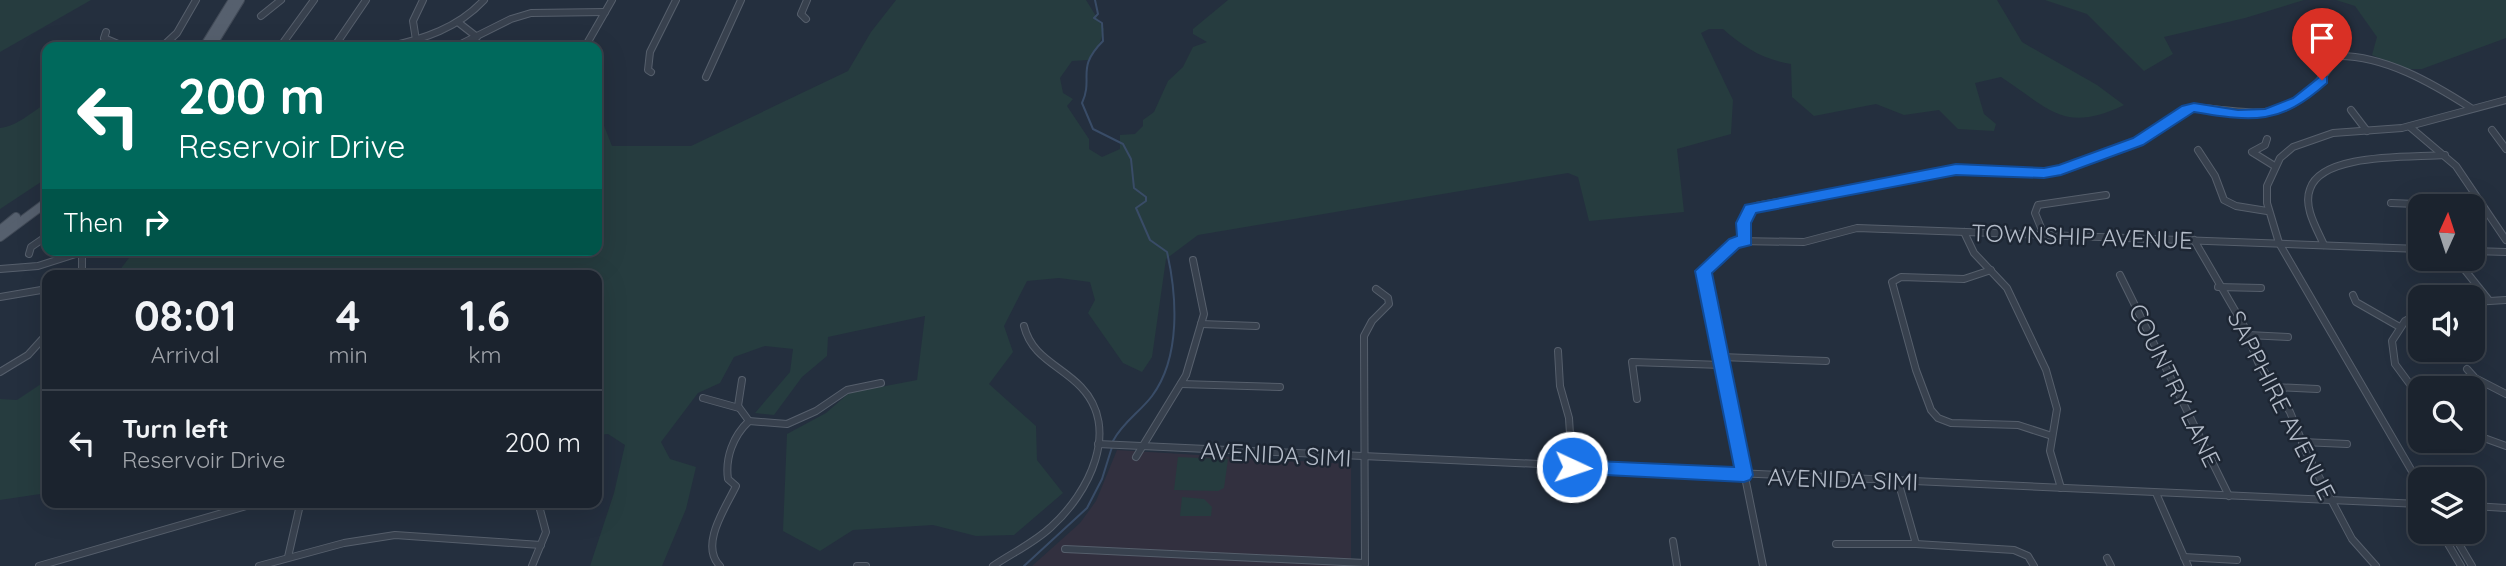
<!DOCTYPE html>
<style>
:root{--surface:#1b232e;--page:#282f3a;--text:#f1f3f6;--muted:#a0a4aa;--line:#39404a}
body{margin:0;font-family:Quicksand,sans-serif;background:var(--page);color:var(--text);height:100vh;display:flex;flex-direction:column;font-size:26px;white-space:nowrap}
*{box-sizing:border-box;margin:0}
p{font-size:23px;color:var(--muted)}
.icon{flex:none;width:38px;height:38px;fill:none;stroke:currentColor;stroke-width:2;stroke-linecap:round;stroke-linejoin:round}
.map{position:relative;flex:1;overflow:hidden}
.side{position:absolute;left:42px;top:270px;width:560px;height:238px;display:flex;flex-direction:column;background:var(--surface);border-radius:14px;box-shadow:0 7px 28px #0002,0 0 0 2px var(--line)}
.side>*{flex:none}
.guide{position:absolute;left:42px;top:42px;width:560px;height:214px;border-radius:14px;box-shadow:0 7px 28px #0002,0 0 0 2px var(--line);background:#00695c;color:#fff;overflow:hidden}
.needle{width:46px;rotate:3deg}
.tools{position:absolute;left:2408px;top:194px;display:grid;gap:14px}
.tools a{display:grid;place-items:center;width:77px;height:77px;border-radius:14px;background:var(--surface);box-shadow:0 7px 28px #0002,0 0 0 2px var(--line);font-size:35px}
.pin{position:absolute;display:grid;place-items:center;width:60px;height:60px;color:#fff;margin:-72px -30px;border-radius:50% 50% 50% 0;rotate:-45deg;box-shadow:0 0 7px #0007}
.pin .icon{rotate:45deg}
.me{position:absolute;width:77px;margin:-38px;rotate:93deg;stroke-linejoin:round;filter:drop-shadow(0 0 5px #0008)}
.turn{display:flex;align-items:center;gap:24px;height:147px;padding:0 21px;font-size:32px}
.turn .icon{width:91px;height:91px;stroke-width:2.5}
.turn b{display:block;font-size:49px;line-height:60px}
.then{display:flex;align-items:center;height:66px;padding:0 21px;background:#0003;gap:14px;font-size:26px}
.eta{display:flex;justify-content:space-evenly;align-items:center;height:119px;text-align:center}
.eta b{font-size:42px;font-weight:700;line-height:49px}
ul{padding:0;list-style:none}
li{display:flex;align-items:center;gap:21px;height:105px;padding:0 21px;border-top:2px solid var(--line)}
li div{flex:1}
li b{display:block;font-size:26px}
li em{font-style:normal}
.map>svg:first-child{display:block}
.medical{fill:#32303f}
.green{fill:#263c3f}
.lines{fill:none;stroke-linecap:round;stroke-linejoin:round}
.stream{stroke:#394c67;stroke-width:2}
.minor-casing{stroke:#565f6c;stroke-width:8}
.major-casing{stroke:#414a57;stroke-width:10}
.minor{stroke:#38414e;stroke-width:6}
.major{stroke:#56606e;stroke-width:8}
.route{fill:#1a73e8;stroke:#114b97;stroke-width:2}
.labels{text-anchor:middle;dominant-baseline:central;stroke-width:5;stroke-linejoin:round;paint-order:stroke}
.street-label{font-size:24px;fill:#b4bcc9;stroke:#1d2633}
</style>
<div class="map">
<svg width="2506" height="566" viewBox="0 0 2506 566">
<rect width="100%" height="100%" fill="#242f3e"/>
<path class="medical" d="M 1117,450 L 1348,464 L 1351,467 L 1351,566 L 1032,566 L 1080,523 L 1096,501 Z"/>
<g class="green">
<path d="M 0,0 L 91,0 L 0,52 Z"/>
<path d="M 896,0 L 1086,0 L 1104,29 L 1099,46 L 1088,60 L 1072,61 L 1060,78 L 1063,93 L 1073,99 L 1067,106 L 1089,139 L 1089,149 L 1102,157 L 1120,149 L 1120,135 L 1135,134 L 1143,126 L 1143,120 L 1154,112 L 1168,81 L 1183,67 L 1193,47 L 1207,42 L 1193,34 L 1193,29 L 1228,0 L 1997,0 L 2022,42 L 2097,85 L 2124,105 C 2064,134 2050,109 2001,77 L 1975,83 L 1984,114 L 1996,124 L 1994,131 L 1958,129 L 1939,110 L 1904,115 L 1876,104 L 1814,116 L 1792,97 L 1791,64 C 1762,59 1745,48 1723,29 L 1709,29 L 1701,33 L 1733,100 L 1731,134 L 1677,149 L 1684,212 L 1589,221 L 1578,177 L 1568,173 L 1198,235 L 1166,259 L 1152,357 L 1142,372 L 1123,363 L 1088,313 L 1095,300 L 1090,282 L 1059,278 L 1027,281 L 1004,326 L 1013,352 L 989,384 L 1036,426 L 1037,460 L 1063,493 L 1014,535 L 976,536 L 933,525 L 853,530 L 820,551 L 783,531 L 787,434 L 826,413 L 849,393 L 917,380 L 925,316 L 828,337 L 827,356 L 802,377 L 774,415 L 755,413 L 790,372 L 793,349 L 765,346 L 734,357 L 720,383 L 698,393 L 661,442 L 670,459 L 696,467 L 686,509 L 662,566 L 590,566 L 614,493 L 625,445 L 608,434 L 597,435 L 597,275 L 116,275 L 135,250 L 597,250 L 597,108 L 612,146 L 691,146 L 848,71 L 871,32 Z"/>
<path d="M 2045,0 L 2304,0 L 2245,18 L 2164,37 L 2173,54 L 2144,71 L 2087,14 Z"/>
<path d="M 2336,0 L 2506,0 L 2506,38 L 2422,69 L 2406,69 L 2372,55 L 2377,37 L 2355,6 Z"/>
<path d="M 47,103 L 47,178 L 0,209 L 0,128 C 18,126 31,112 47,103 Z"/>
<path d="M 47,380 L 47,493 L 0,500 L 0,399 L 17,400 Z"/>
<path d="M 1178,457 L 1228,459 L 1224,488 L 1218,491 L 1174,490 Z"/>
<path d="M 1182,497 L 1204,499 L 1212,507 L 1211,516 L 1180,516 Z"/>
</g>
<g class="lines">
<g class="stream">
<path d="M 1095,0 L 1098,14 L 1094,18 L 1102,23 L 1103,41 C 1075,69 1094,77 1082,103 L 1093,129 L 1123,144 L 1131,159 L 1134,188 L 1146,197 L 1146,201 L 1136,208 L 1150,240 L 1167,252 C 1177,296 1181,357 1152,396 C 1140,412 1123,422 1113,441"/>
<path d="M 1024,566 L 1087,508 L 1102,479 L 1112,447"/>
</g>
<g class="minor-casing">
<g id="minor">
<path d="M 261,16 L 281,0"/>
<path d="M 806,19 L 801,14 L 807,0"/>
<path d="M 459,23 L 477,37"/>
<path d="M 106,32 L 104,38 L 125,47"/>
<path d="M 416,40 L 413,21 L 423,0"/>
<path d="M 162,47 L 177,33 L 196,0"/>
<path d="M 280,47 L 314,0"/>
<path d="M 334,47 L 366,0"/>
<path d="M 387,47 C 424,39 458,28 484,0"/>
<path d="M 455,47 L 511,19 L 531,13 L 605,12"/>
<path d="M 585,47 L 612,0"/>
<path d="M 651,72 L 648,70 L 650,52 L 676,0"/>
<path d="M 706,77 L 741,0"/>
<path d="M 2351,110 L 2367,131"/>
<path d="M 2410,127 L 2456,166 L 2506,240"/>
<path d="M 2492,130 L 2506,149"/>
<path d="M 2267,139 L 2265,145 L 2252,152 L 2273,165"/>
<path d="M 2198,150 L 2215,176 L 2224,200 L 2236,206 L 2267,211"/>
<path d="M 2391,203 L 2467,206"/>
<path d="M 1964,232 L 1974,253 L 2007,288 L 2046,370 L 2057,409 L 2050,451 L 2061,488"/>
<path d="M 2044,235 L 2035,213 L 2038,205 L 2106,195"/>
<path d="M 2194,240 L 2244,326 L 2258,362 L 2290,412 L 2307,454 L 2352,539 L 2376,566"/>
<path d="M 1745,241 L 1745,216 L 1756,206 L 1956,170 L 2044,173 L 2061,170 L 2138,141 L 2194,107 C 2265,114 2293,126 2337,56 C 2384,55 2432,83 2471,108"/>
<path d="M 2324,245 C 2317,229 2303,207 2310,189 C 2322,152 2413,158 2445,155"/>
<path d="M 2473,251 L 2506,252"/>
<path d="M 82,253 L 82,275"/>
<path d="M 29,254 L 31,247 L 47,236"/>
<path d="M 2456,259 L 2488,299"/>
<path d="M 0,269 L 38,266 L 88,250"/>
<path d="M 1991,270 L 1964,279 L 1901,277 L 1892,282 L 1916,370 L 1931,410 L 1938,418 L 1951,423 L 2018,425 L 2052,436"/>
<path d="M 2120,275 L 2229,496"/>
<path d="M 2218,287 L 2261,288"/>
<path d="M 2353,295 L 2356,302 L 2398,326"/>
<path d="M 0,297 L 47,289"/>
<path d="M 2473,302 L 2506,300"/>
<path d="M 2420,313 L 2405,321 L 2392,341 L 2395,364 L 2420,398"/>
<path d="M 1201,324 L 1256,326"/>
<path d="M 2248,335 L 2288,337"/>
<path d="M 1558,351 L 1560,386 L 1569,418 L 1572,467"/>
<path d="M 1721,357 L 1826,361"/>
<path d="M 2467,369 L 2475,378 L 2506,394"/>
<path d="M 0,372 L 28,355 L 47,334"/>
<path d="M 1181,384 L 1280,387"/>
<path d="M 2274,387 L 2317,389"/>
<path d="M 703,398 L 739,408"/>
<path d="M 1637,399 L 1632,362 L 1722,365"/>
<path d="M 749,421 L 787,424 L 816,411 L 847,390 L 881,383"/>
<path d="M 2473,434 L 2506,446"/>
<path d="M 2302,442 L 2347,444"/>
<path d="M 1098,444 L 2420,504"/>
<path d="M 2460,450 L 2470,448 L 2475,435"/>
<path d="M 1136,457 L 1186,375 L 1204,314 L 1193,260"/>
<path d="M 1898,481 L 1916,544"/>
<path d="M 2420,485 L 2279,243 L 2267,203 L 2267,186 L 2280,158 L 2293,147 L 2333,133 L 2402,128 L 2506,100"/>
<path d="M 2156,493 L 2188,566"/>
<path d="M 2473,506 L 2506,508"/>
<path d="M 2441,532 L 2461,566"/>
<path d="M 2452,532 L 2472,566"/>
<path d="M 1673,541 L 1677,566"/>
<path d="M 1836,544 L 1916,544 L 2014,550 L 2028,556 L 2034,566"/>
<path d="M 1065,549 L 1365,563"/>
<path d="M 2184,557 L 2237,560"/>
<path d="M 2107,558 L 2111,566"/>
<path d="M 1365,564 L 1364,336 L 1372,321 L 1389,304 L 1388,298 L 1376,289"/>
<path d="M 39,566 L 250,505 L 295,503 L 299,509 L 288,557"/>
<path d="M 259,566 L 344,543 L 395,535 L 541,545"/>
<path d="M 532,566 L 546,532 L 538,502"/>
<path d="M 720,566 C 699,545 726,507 736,486 L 728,479 C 725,458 733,436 749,421 L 738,406 L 742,380"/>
<path d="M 857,566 L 866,566"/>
<path d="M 993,566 C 1012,553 1034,543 1051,527 C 1089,493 1121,429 1081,387 C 1060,365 1032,358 1024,326"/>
<path d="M 1763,566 L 1704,274 L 1706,266 L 1737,241 L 1804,242 L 1857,228 L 2420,249"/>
</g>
</g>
<g class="major-casing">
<g id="major">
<path d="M 204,47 L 233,0"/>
<path d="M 211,47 L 240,0"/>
<path d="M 0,230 L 16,217"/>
<path d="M 0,237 L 47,202"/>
</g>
</g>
<use href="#minor" class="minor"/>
<use href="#major" class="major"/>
</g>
<path class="route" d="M 2322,75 L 2327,77 L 2327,83 C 2280,125 2254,122 2194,112 L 2143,145 L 2061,175 L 2044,178 L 1956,175 L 1756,213 L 1751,223 L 1751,245 L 1739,248 L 1712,273 L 1753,475 L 1750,480 L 1744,482 L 1566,473 L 1563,467 L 1572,460 L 1734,467 L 1695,271 L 1729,239 L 1737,236 L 1736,223 L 1745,205 L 1956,164 L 2044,168 L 2059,165 L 2133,138 L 2182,106 L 2194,103 L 2238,110 L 2265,109 L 2293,98 Z"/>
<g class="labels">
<g class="street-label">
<text transform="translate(2082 236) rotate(2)">TOWNSHIP AVENUE</text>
<text transform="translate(2175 385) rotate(64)">COUNTRY LANE</text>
<text transform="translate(2282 405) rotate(63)">SAPPHIRE AVENUE</text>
<text transform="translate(1276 454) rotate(3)">AVENIDA SIMI</text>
<text transform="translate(1843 479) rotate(2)">AVENIDA SIMI</text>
</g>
</g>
</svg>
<div class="tools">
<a><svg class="needle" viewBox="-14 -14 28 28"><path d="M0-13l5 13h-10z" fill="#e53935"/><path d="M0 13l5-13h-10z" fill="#a0a4aa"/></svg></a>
<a><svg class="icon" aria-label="sound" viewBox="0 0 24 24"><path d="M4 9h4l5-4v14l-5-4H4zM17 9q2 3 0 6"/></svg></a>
<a><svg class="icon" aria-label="search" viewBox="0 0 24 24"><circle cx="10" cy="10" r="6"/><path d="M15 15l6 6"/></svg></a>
<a><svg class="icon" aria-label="layers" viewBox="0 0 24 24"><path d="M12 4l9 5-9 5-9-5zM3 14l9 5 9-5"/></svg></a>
</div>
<div class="pin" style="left:2322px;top:80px;background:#d93025"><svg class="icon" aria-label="arrive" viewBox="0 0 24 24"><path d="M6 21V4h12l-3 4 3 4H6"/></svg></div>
<svg class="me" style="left:1572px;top:467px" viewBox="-20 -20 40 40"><circle r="17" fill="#1a73e8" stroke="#fff" stroke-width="3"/><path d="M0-11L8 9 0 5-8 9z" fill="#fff"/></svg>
<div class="guide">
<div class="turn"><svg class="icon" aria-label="left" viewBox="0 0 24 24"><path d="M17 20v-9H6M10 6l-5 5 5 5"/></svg><div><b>200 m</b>Reservoir Drive</div></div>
<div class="then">Then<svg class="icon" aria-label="right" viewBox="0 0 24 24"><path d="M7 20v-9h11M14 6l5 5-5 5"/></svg></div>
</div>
<section class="side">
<div class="eta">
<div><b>08:01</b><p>Arrival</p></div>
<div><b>4</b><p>min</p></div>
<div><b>1.6</b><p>km</p></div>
</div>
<ul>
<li><svg class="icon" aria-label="left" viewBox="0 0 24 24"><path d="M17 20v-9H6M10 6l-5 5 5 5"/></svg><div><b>Turn left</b><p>Reservoir Drive</p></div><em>200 m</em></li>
</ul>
</section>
</div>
